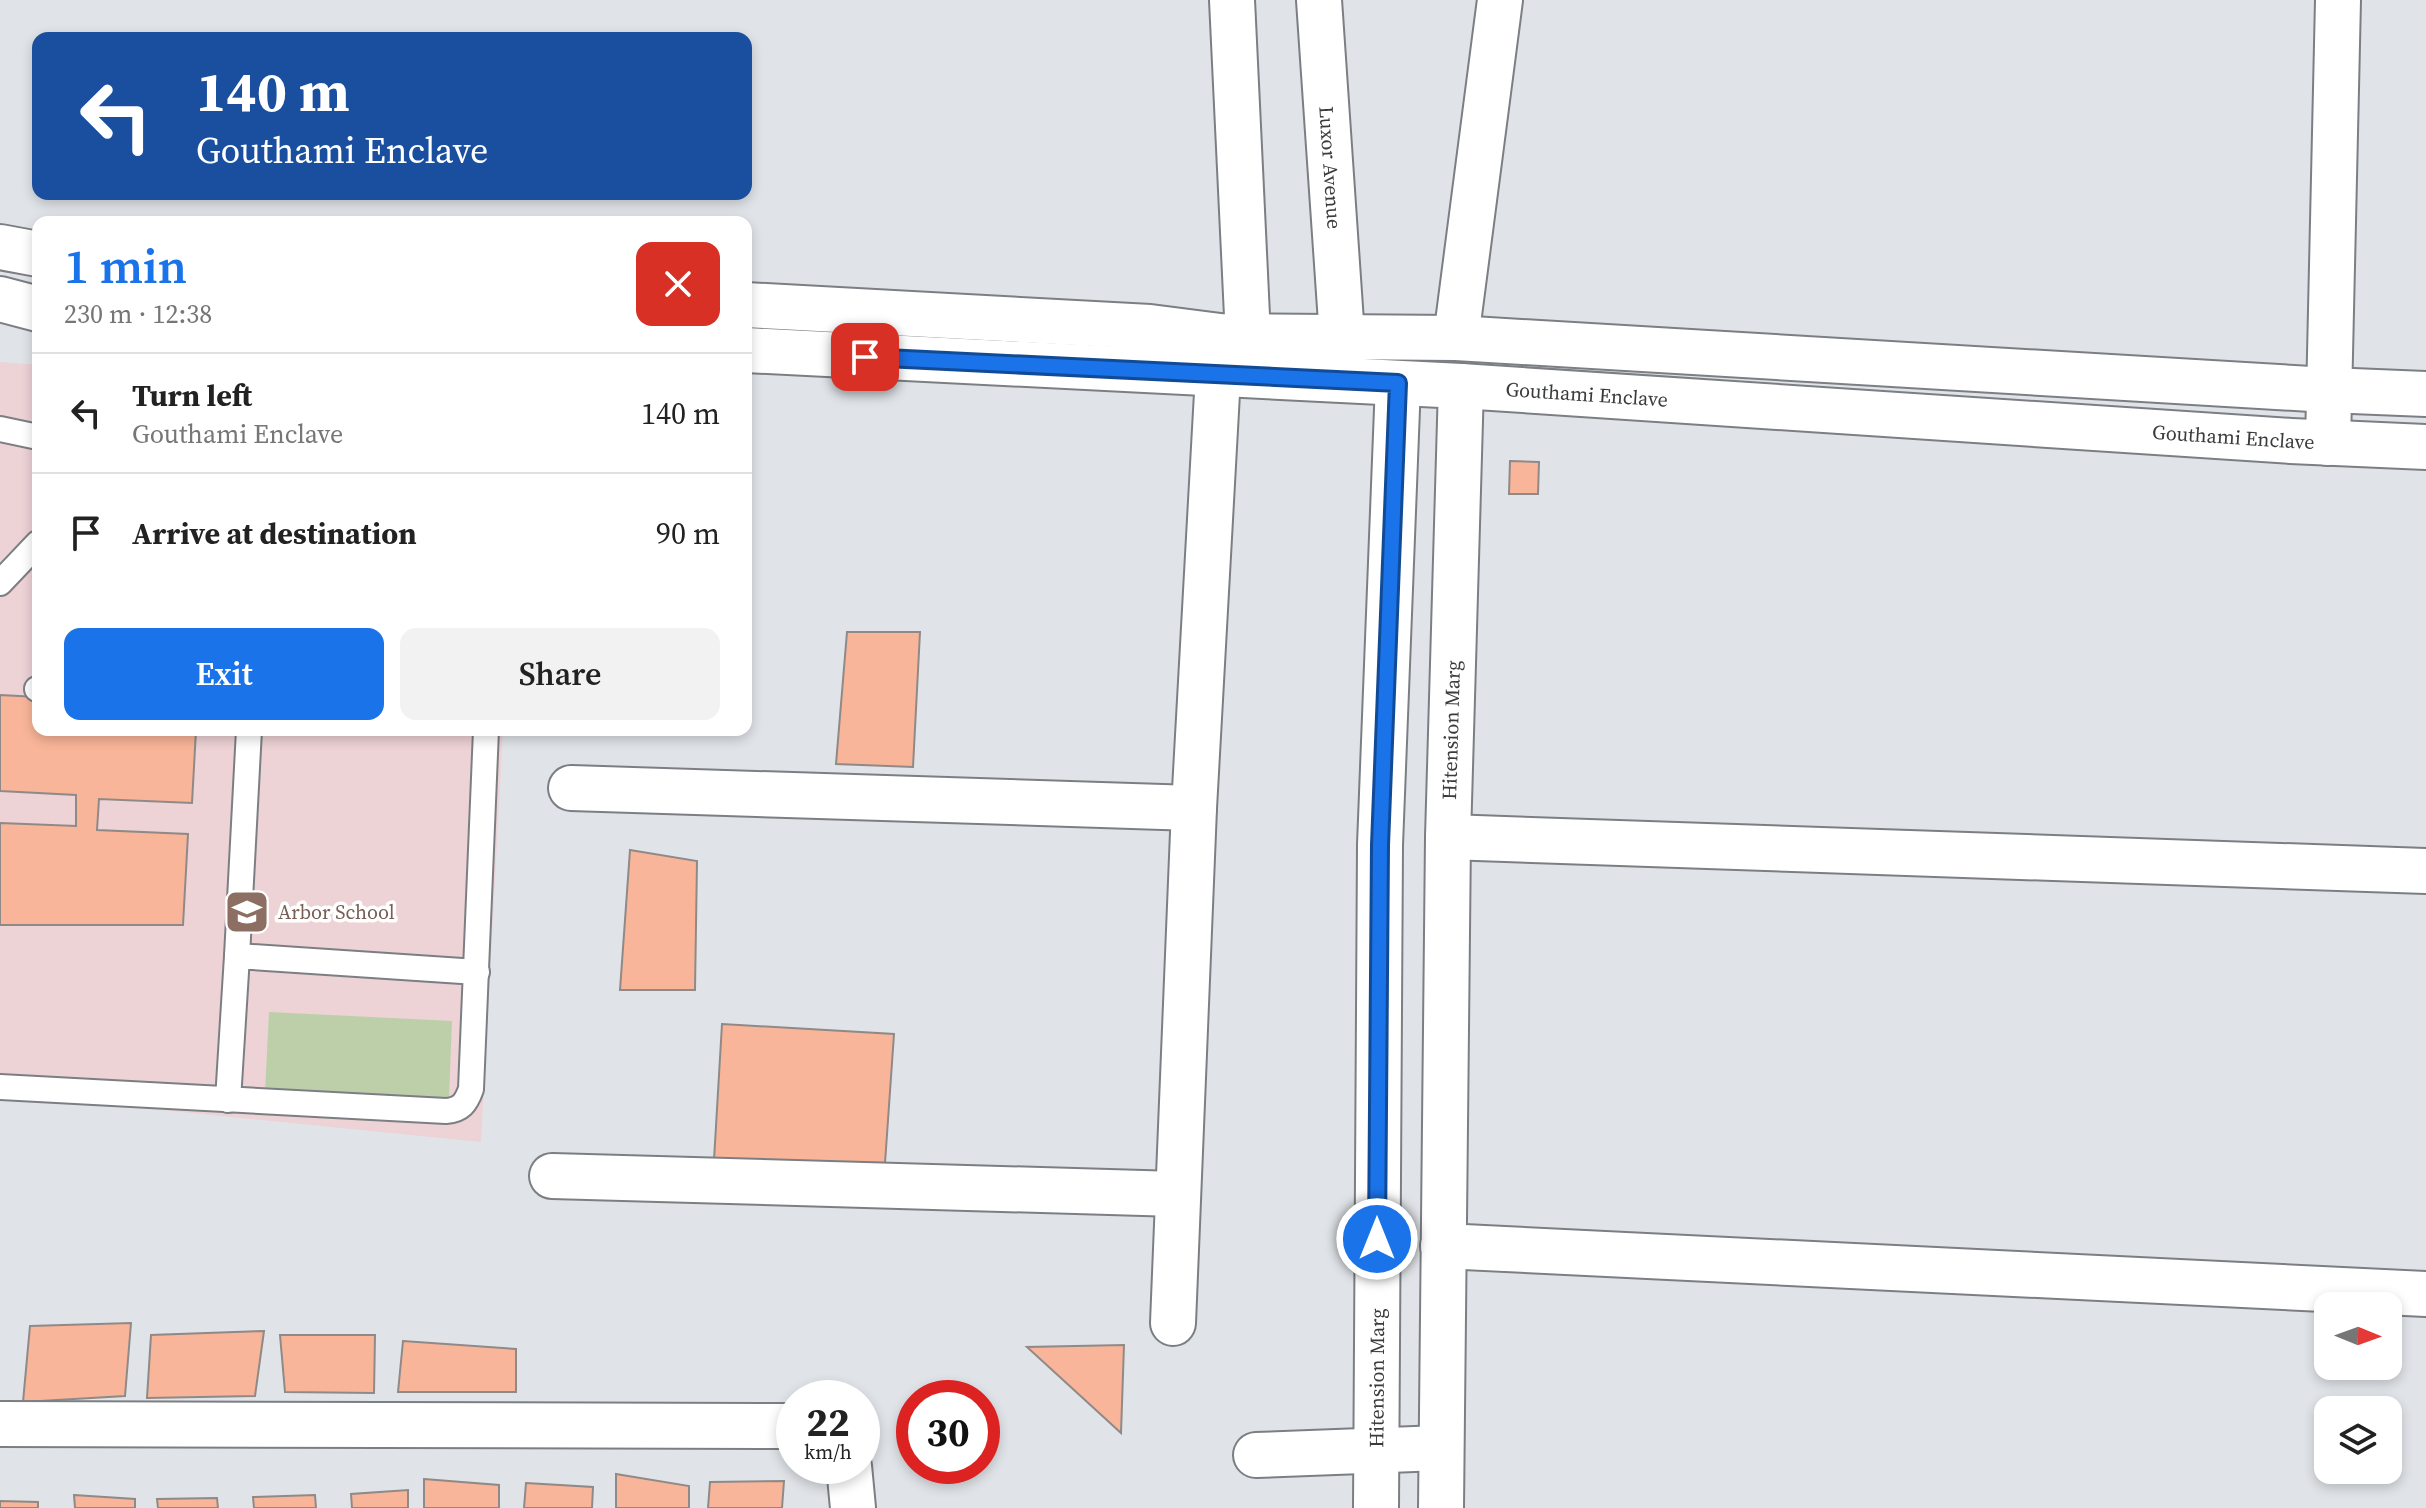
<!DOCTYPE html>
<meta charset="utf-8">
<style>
:root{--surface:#fff;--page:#f2f2f2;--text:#222;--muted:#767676;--line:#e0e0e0;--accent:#1a73e8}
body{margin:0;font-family:"Source Serif 4",serif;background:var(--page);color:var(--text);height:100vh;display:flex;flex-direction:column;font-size:30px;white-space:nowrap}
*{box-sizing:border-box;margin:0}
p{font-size:26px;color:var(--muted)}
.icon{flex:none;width:44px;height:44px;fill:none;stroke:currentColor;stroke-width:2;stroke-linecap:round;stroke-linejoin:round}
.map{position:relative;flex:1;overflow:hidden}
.panel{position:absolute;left:32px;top:216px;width:720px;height:520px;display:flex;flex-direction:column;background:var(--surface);border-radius:16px;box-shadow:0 4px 12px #0003}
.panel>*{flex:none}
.guide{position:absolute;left:32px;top:32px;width:720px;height:168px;border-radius:16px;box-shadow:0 4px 12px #0003;background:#1a4fa0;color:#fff;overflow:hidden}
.needle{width:52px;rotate:91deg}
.fabs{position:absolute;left:2314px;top:1292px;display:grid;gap:16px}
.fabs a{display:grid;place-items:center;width:88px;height:88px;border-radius:16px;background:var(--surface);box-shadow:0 4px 12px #0003;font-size:40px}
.speed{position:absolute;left:776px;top:1380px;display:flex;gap:16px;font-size:40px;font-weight:700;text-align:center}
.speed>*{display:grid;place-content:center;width:104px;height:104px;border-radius:50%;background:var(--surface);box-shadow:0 4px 12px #0003;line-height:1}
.speed small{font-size:20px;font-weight:400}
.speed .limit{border:12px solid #d22;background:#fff;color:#111}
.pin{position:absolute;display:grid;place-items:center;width:68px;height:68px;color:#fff;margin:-34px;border-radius:16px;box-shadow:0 4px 12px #0006}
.me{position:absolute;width:88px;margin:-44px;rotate:0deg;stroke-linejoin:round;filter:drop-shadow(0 0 6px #0008)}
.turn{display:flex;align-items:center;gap:28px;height:168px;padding:0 32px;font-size:36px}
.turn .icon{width:104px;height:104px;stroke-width:2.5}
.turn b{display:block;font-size:56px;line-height:68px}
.round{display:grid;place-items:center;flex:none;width:84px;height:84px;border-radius:16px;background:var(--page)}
.head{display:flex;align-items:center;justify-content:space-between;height:136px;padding:0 32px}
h1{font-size:48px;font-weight:600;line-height:60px;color:var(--accent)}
.button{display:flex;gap:16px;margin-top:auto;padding:16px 32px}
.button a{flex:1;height:92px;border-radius:16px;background:var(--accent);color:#fff;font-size:32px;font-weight:600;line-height:92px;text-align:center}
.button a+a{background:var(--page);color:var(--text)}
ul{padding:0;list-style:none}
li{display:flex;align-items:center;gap:24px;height:120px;padding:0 32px;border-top:2px solid var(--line)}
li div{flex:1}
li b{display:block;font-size:30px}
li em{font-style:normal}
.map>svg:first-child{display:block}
.education{fill:#edd2d6}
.green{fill:#bdcfa9}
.building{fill:#f9b599;stroke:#8f8a88;stroke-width:2}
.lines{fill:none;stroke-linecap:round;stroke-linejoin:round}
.lane-casing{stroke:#7b7f83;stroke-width:28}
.street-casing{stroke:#7b7f83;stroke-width:48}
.secondary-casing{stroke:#7b7f83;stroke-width:48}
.lane{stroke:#fff;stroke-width:24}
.street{stroke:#fff;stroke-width:44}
.secondary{stroke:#fff;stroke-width:44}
.route-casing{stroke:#114b97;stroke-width:20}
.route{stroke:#1a73e8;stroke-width:14}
.labels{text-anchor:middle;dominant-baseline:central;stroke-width:7;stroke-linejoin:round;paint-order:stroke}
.street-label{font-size:20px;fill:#393b3d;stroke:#fff}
.education-label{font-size:20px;fill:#785e54;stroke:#fff;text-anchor:start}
</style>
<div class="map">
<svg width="2426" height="1508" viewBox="0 0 2426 1508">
<rect width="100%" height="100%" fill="#e0e4e8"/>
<path class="education" d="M 0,362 L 38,365 L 38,730 L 503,730 L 481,1142 L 0,1094 Z"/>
<path class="green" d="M 269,1012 L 452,1021 L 448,1122 L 264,1113 Z"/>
<g class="building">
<path d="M 1510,461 L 1539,462 L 1538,494 L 1509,494 Z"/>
<path d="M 847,632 L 920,632 L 913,767 L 836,764 Z"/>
<path d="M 0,695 L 38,697 L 38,730 L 196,730 L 192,803 L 99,799 L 97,830 L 188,834 L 183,925 L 0,925 L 0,823 L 76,826 L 76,795 L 0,791 Z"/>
<path d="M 630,850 L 697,861 L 695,990 L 620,990 Z"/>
<path d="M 722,1024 L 894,1034 L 885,1163 L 714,1160 Z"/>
<path d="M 131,1323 L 125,1396 L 23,1402 L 30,1326 Z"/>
<path d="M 264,1331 L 255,1396 L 147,1398 L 151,1335 Z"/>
<path d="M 280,1335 L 375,1335 L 374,1393 L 285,1392 Z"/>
<path d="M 403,1341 L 516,1349 L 516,1392 L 398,1392 Z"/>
<path d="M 1124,1345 L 1121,1433 L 1027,1347 Z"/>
<path d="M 616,1474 L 689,1486 L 689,1508 L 616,1508 Z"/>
<path d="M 424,1479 L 499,1485 L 499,1508 L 424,1508 Z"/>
<path d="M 784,1481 L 782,1508 L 708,1508 L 710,1482 Z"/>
<path d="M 526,1483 L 593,1487 L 592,1508 L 524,1508 Z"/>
<path d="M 408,1490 L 408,1508 L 352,1508 L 351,1494 Z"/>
<path d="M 74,1495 L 135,1499 L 135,1508 L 75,1508 Z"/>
<path d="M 315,1495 L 316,1508 L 254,1508 L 253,1497 Z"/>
<path d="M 217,1498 L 218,1508 L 158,1508 L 157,1499 Z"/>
<path d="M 0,1501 L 38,1502 L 38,1508 L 0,1508 Z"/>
</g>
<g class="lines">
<g class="lane-casing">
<g id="lane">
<path d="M 0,429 L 38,437"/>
<path d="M 0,583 L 38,543"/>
<path d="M 37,689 L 38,689"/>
<path d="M 237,956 L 249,730"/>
<path d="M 0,1087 L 446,1111 C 461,1110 466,1103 471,1089 L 486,730"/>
<path d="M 228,1100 L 237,956 L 477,972"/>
</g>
</g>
<g class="street-casing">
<g id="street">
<path d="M 1232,0 L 1248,337"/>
<path id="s1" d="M 1319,0 L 1342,337"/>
<path d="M 1456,338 L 1500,0"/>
<path d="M 2328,443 L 2338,0"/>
<path d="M 571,788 L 1194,808"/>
<path d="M 1448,837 L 2426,871"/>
<path d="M 552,1176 L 1177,1194"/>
<path d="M 1443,1246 L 2426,1294"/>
<path d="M 1173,1323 L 1194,808 L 1218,375"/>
<path d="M 0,1424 L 794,1426"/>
<path d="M 1256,1455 L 1441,1448"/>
<path d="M 849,1466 L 853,1508"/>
<path id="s2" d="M 1376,1508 L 1380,845 L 1398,383"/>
<path id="s3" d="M 1441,1508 L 1448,837 L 1461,386"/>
</g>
</g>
<g class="secondary-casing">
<g id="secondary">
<path d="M 0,247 L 38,254"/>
<path d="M 0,299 L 38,309"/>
<path d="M 746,305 L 1150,327 L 1220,336 L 1456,338 L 2328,390 L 2426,394"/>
<path id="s4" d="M 746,350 L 1461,386 L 2291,441 L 2426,447"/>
</g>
</g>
<use href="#lane" class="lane"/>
<use href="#street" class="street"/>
<use href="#secondary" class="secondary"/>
</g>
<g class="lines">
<g class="route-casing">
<path id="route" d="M 865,357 L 1398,383 L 1380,845 L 1377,1239"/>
</g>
<use href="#route" class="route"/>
</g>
<defs>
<g id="school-square" transform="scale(2.3)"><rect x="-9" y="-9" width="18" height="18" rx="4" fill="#8d6e63" stroke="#fff"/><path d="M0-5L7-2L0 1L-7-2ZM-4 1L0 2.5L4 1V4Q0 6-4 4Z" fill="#fff"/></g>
</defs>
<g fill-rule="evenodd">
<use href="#school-square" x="247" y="912"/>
</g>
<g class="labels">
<g class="street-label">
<text stroke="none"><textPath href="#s1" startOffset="168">Luxor Avenue</textPath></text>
<text stroke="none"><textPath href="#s4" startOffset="842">Gouthami Enclave</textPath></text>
<text stroke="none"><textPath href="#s4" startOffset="1490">Gouthami Enclave</textPath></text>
<text stroke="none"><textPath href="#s3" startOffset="778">Hitension Marg</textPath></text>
<text stroke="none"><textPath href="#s2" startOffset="130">Hitension Marg</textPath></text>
</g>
<g class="education-label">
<text x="278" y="912">Arbor School</text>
</g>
</g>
</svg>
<div class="fabs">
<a><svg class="needle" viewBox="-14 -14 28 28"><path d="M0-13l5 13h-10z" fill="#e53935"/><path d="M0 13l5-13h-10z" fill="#767676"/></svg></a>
<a><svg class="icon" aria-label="layers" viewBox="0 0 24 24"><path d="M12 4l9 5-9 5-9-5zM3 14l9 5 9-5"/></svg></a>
</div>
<div class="speed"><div>22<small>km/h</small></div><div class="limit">30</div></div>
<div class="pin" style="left:865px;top:357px;background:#d93025"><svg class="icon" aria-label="arrive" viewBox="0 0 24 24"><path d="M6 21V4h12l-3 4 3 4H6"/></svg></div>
<svg class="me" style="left:1377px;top:1239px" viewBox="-20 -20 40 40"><circle r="17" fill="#1a73e8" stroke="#fff" stroke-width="3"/><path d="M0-11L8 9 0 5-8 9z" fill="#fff"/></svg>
<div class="guide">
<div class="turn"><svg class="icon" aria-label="left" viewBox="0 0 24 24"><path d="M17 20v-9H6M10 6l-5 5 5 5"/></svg><div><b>140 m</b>Gouthami Enclave</div></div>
</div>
<section class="panel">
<div class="head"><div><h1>1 min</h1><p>230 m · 12:38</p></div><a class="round" style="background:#d93025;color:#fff"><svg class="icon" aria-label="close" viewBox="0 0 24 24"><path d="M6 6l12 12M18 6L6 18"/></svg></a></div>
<ul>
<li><svg class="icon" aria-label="left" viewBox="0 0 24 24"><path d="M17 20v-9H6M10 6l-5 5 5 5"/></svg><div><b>Turn left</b><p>Gouthami Enclave</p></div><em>140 m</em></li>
<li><svg class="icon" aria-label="arrive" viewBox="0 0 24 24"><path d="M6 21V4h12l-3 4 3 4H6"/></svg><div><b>Arrive at destination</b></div><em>90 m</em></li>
</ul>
<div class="button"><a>Exit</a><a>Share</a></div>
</section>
</div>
